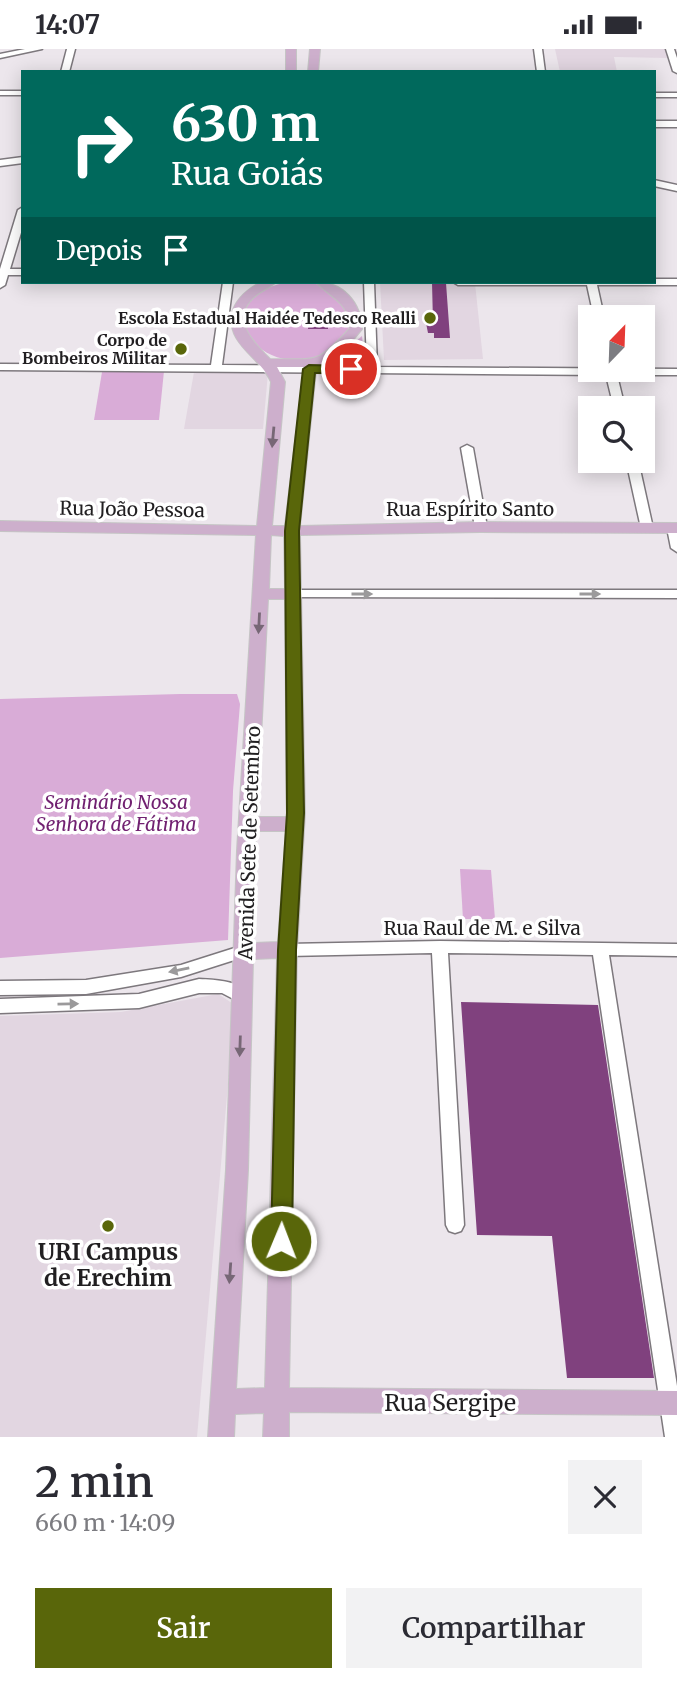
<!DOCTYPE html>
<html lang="pt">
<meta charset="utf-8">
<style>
:root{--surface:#fff;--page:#f2f2f3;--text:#2b2b33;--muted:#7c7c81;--accent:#59660a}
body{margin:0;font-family:Merriweather,serif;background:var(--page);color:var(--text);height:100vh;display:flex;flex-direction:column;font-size:26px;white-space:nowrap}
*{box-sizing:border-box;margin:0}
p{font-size:23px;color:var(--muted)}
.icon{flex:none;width:38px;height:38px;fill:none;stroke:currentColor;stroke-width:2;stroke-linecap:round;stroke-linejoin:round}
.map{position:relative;height:1388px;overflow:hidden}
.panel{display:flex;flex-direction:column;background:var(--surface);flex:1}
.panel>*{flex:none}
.hud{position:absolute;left:21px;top:21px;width:635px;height:214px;border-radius:0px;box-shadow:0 4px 18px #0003;background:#00695c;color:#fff;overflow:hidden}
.needle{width:46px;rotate:23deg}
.buttons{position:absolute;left:578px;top:256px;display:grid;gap:14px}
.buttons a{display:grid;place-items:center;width:77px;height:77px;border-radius:0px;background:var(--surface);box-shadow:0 4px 18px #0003;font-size:35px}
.pin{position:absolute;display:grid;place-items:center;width:60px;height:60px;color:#fff;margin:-30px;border:4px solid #fff;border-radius:50%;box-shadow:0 2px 7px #0007}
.me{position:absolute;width:77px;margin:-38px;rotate:1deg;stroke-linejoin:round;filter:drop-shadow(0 0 5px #0008)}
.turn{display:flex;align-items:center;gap:24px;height:147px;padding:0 35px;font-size:32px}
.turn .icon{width:91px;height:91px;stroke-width:2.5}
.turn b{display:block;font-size:49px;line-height:60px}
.then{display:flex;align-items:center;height:66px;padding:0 35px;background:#0003;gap:14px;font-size:26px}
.round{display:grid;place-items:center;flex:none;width:74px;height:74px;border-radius:0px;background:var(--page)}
.headline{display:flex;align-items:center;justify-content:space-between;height:119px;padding:0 35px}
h1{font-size:42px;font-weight:600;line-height:52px}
.primary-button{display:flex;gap:14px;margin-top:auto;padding:14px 35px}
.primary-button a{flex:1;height:80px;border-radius:0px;background:var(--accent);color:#fff;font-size:28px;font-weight:600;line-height:80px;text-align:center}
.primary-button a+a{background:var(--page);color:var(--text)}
.status{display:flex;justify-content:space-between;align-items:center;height:49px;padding:0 35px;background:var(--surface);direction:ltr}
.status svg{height:19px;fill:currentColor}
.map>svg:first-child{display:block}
.built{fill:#e2d6e1}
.green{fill:#d9acd7}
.building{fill:#80417e}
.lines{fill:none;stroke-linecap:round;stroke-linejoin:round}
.minor-casing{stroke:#7d787d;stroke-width:3}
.major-casing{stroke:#c5c5c5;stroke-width:2}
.minor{fill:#fff;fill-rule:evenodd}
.major{fill:#cdafcc;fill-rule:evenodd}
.oneway{fill:#776776}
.oneway2{fill:#9b9a9b}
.route{fill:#59660a;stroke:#3a4206;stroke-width:2}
.poi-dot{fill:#59660a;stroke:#fff;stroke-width:2.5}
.labels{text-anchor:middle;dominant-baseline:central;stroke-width:7;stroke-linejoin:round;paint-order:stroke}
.far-poi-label{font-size:16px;font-weight:bold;fill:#211f21;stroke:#fff;text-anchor:end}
.street-label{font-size:19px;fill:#211f21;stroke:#fff}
.park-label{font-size:19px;font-style:italic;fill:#712171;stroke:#fff}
.near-poi-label{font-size:23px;font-weight:bold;fill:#211f21;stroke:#fff}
.near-street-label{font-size:23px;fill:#211f21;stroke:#fff}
</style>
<div class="status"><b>14:07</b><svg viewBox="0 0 49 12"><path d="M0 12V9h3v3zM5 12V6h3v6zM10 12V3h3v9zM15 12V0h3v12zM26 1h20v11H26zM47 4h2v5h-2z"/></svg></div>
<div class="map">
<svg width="677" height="1388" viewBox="0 0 677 1388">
<rect width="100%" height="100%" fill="#ece6ec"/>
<g class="built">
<path d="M 555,0 L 666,0 L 669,9 L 614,8 L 617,23 L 560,23 Z"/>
<path d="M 380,233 L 475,234 L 483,310 L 384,311 Z"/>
<path d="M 194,323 L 268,324 L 263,380 L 184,380 Z"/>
<path d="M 218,945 L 235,956 L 197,1388 L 0,1388 L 0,967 L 121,963 Z"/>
</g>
<g class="green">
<path d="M 288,233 C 302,233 313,233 325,238 C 365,256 353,296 316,308 C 252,328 207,248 288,233 Z"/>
<path d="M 362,287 L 365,317 L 325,317 L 326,313 L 336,309 Z"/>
<path d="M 164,322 L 159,371 L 94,371 L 102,323 Z"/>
<path d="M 180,645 L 237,645 L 240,655 L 233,742 L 228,891 L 0,909 L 0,650 Z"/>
<path d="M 460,820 L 491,821 L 495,870 L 463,870 Z"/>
</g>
<g class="building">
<path d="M 432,233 L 446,234 L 450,289 L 434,289 L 434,284 L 428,284 L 426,274 L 433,274 Z"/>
<path d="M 310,267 L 328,267 L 328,280 L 308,280 Z"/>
<path d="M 461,953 L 598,956 L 654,1329 L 567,1329 L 552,1187 L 477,1186 Z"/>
</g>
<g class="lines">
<g class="minor-casing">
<g id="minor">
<path d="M 25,0 L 42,0 L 0,9 L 0,5 Z"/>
<path d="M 67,0 L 75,0 L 69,23 L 61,23 Z"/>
<path d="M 534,0 L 542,0 L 545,23 L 537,23 Z"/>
<path d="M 666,0 L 674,0 L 677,9 L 677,24 L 673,22 Z"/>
<rect x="0" y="42" width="23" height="4"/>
<rect x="654" y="44" width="23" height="4"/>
<rect x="654" y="72" width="23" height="6"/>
<path d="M 23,108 L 23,114 L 0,117 L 0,111 Z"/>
<path d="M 654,131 L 677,136 L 677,142 L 654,137 Z"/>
<path d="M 23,158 L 23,177 L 10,220 L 23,220 L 23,226 L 8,226 L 5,236 L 0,239 L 0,220 L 18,161 Z"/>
<path d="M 654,230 L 677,230 L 677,236 L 597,236 L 604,268 L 594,268 L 587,236 L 458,236 L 453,233 L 654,233 Z"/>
<path d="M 223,233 L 233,233 L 222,316 L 367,317 L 364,233 L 374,233 L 377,318 L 677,320 L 677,326 L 617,326 L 625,359 L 614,359 L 606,326 L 0,321 L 0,315 L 211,316 Z"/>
<path d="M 467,396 L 473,399 L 487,478 L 481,482 L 475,478 L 461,399 Z"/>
<path d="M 626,411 L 638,411 L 653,479 L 651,482 L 643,482 L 641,479 Z"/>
<path d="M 673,475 L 677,476 L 677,503 L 671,499 L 667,479 Z"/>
<path d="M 294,541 L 677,541 L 677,549 L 290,548 L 288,545 L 290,542 Z"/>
<path d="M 440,892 L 677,895 L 677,907 L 609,906 L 677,1337 L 677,1388 L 665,1388 L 593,906 L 448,904 L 464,1176 L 461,1182 L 455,1184 L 449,1182 L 446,1176 L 432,904 L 287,907 L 281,905 L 279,901 L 281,897 L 287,895 Z"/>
<path d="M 244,896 L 250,898 L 252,902 L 250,906 L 181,928 L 86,945 L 0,946 L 0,932 L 86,931 L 181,916 Z"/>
<path d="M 199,930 C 216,931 241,931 251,948 L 249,953 L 243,955 L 222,944 L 199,944 L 139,959 L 0,964 L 0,950 L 139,945 Z"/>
</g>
</g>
<g class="major-casing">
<g id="major">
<rect x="286" y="0" width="10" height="23"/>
<path d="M 310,0 L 320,0 L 318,23 L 308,23 Z"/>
<path d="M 261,233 L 276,233 C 270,239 260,242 253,249 C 230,271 254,294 270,310 C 317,310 317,316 350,279 C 349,253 331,249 316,233 C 343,233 361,253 362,280 L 339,308 L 316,322 L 300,477 L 481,473 L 677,474 L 677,484 L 481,483 L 300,486 L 305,764 L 297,901 L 289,1339 L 677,1342 L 677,1366 L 289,1363 L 289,1388 L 263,1388 L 264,1364 L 235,1365 L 234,1388 L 208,1388 L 226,1121 L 237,802 L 256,486 L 0,482 L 0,472 L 257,477 L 271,333 C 261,308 226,296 232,264 C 236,249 248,240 261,233 ZM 277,318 L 304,318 L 285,477 L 272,477 L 285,333 ZM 271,486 L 284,487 L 285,540 L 269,540 ZM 268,550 L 285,550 L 287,768 L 257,768 ZM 256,782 L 286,782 L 278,893 L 253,894 ZM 277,909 L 265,1339 L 236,1340 L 248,1121 L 253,910 Z"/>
</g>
</g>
<use href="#minor" class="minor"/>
<use href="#major" class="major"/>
</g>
<defs><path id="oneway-solid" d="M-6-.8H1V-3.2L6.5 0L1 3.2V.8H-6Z" transform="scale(1.75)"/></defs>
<g class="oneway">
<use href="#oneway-solid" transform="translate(273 388) rotate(95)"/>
<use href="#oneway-solid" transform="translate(259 574) rotate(93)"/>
<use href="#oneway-solid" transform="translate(240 997) rotate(92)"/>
<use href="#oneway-solid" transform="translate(230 1224) rotate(94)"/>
</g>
<g class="oneway2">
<use href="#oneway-solid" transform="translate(362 545)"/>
<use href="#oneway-solid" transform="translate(590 545)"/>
<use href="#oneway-solid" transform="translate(179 921) rotate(168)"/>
<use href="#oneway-solid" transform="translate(68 955) rotate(-1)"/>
</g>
<path class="route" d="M 309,316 L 351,317 L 357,320 L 351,324 L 315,324 L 299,482 L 304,764 L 296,901 L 292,1192 L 289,1199 L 281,1202 L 274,1199 L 271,1192 L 278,901 L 287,764 L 285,482 L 303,320 Z"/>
<g class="poi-dot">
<circle cx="430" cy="269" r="7"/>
<circle cx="181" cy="300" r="7"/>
<circle cx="108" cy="1177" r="7"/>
</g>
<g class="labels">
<g class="far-poi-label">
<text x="416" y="269">Escola Estadual Haidée Tedesco Realli</text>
<text x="167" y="291">Corpo de<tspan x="167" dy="18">Bombeiros Militar</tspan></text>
</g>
<g class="street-label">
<text transform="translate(132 460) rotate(1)">Rua João Pessoa</text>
<text x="470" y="460">Rua Espírito Santo</text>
<text transform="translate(249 794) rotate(-88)">Avenida Sete de Setembro</text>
<text x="482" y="879">Rua Raul de M. e Silva</text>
</g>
<g class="park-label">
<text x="116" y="753">Seminário Nossa<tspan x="116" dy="22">Senhora de Fátima</tspan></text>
</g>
<g class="near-poi-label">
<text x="108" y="1202">URI Campus<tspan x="108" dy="26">de Erechim</tspan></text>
</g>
<g class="near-street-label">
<text x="450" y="1353">Rua Sergipe</text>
</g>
</g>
</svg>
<div class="buttons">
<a><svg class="needle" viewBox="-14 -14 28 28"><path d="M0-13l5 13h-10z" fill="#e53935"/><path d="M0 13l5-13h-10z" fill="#7c7c81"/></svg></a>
<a><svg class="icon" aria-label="search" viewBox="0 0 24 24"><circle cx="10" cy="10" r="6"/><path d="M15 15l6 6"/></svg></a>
</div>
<div class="pin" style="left:351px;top:320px;background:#d93025"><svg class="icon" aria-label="arrive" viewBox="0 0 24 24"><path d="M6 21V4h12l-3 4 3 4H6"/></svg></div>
<svg class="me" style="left:281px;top:1192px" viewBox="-20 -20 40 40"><circle r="17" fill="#59660a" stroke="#fff" stroke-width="3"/><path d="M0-11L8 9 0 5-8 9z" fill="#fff"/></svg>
<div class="hud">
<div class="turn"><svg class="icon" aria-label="right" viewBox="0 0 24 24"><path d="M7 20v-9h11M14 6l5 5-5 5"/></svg><div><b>630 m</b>Rua Goiás</div></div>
<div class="then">Depois<svg class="icon" aria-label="arrive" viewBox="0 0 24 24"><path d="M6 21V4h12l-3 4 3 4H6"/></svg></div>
</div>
</div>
<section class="panel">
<div class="headline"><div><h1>2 min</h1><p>660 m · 14:09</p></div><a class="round"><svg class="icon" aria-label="close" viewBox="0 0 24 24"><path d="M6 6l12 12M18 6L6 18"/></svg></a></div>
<div class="primary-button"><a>Sair</a><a>Compartilhar</a></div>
</section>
